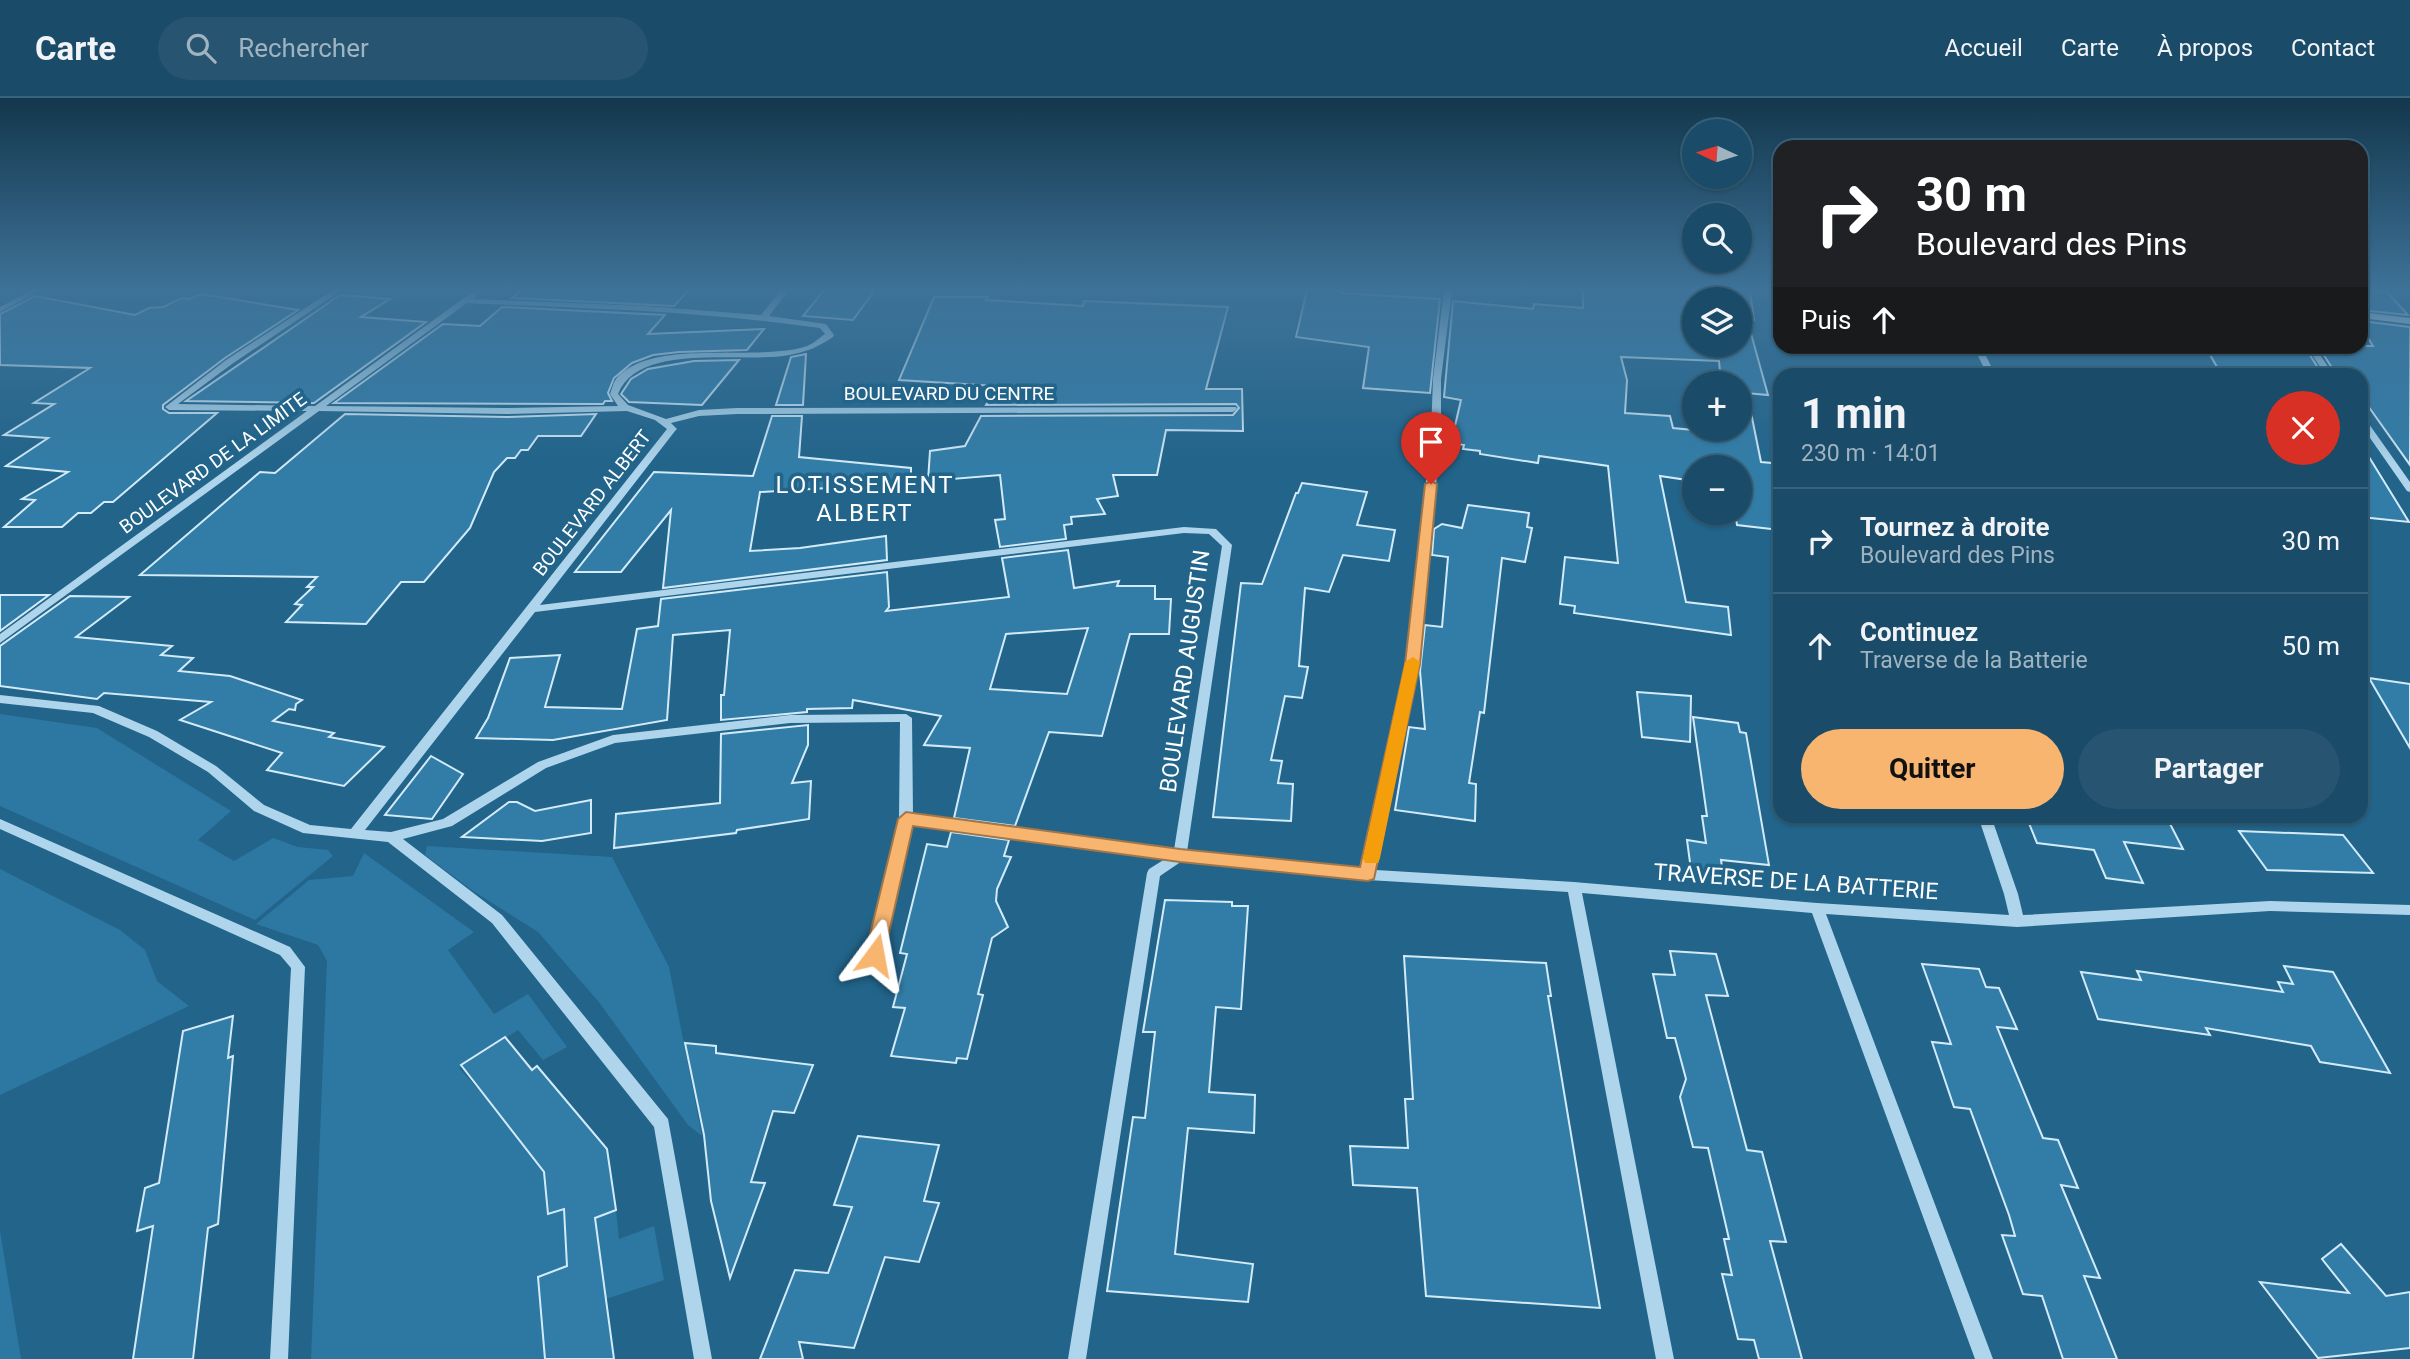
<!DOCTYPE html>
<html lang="fr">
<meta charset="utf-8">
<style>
:root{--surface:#1a4b68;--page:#275571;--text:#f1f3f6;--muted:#9fb3c0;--line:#38637c;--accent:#f7b570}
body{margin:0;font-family:Roboto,sans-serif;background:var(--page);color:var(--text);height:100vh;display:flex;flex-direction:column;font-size:26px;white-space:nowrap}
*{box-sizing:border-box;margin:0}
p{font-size:23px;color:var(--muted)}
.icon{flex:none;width:38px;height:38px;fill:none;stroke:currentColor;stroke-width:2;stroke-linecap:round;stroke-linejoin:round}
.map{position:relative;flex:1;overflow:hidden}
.drawer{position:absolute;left:1773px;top:270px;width:595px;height:455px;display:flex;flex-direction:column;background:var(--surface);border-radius:21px;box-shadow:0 2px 5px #0004,0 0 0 2px var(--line)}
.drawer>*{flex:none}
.banner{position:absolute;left:1773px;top:42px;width:595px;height:214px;border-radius:21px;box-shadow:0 2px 5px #0004,0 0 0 2px var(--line);background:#202124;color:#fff;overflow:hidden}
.needle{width:46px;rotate:274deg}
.tools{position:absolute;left:1682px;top:21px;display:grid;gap:14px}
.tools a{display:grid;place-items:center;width:70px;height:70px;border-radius:50%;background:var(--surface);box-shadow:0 2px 5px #0004,0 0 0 2px var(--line);font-size:35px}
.pin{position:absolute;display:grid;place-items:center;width:60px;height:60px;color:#fff;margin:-72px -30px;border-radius:50% 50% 50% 0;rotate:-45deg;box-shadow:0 0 7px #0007}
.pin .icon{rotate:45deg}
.me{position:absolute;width:77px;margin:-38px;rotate:13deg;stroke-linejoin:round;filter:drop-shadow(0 0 5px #0008)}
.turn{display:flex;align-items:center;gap:24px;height:147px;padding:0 28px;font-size:32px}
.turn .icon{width:91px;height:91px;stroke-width:2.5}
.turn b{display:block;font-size:49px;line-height:60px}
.then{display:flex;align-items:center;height:66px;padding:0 28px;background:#0003;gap:14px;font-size:26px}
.round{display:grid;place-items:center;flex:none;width:74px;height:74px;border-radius:37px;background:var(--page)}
.overview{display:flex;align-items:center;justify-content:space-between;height:119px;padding:0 28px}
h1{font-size:42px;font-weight:700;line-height:52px}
.button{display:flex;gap:14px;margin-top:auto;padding:14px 28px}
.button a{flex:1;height:80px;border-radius:42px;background:var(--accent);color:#111;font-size:28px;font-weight:700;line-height:80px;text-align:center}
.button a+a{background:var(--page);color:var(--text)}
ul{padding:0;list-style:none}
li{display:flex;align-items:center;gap:21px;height:105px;padding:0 28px;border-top:2px solid var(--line)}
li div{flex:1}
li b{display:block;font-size:26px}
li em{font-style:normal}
header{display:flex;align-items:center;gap:42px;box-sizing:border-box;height:98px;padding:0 35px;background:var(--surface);border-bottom:2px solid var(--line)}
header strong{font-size:33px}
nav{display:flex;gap:38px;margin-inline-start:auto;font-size:24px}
.search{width:490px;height:63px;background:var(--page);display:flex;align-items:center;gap:18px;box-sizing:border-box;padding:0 24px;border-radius:38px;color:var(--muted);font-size:26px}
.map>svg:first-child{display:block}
.green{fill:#2c78a2}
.building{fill:#327da7;stroke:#d3ebf8;stroke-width:2;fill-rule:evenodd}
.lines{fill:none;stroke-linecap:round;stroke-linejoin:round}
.minor{fill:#aed5eb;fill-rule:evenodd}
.major{fill:#f3f9fe;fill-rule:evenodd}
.route{fill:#f7b570;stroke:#a17649;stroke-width:2}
.slow{fill:#f59e0b}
.labels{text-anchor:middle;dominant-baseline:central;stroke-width:7;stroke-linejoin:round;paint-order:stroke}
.far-street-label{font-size:19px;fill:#fff;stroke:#22648a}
.street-label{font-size:23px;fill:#fff;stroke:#22648a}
.neighbourhood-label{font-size:24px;letter-spacing:2px;fill:#fff;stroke:#22648a}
</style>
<header>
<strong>Carte</strong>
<div class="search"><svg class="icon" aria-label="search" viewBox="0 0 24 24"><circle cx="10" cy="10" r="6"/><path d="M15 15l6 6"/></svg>Rechercher</div>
<nav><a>Accueil</a><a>Carte</a><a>À propos</a><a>Contact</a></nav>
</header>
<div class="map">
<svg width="2410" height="1261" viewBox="0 0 2410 1261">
<rect width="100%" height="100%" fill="#22648a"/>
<g class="green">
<path d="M 0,616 L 97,630 L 231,713 L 198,742 L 234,763 L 273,740 L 298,749 L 328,752 L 333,758 L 255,822 L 0,708 Z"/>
<path d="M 427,748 L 612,759 L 669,869 L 702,1038 L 688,1027 L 598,903 L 538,834 L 473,793 L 425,757 Z"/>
<path d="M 364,755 L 474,834 L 448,852 L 494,916 L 528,896 L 567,949 L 543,962 L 518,932 L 459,970 L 487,1001 L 497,995 C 521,1033 563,1086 566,1131 L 616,1112 L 619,1141 L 654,1128 L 664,1182 L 606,1201 L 599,1155 L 539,1179 L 545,1261 L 311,1261 L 327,863 L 318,847 L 256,826 L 309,782 L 353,778 Z"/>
<path d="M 0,771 L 120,832 L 145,852 L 157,883 L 189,908 L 0,997 Z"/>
<path d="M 0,1133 L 21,1261 L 0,1261 Z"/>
</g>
<g class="building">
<path d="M 522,192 L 689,192 L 674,208 L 512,200 Z"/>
<path d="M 824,192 L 875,192 L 853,222 L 803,218 Z"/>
<path d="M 1307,192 L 1341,192 L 1341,195 L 1440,201 L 1430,295 L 1363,290 L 1369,249 L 1296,239 Z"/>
<path d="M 1583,192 L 1750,192 L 1754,222 L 1747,221 L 1768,297 L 1747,295 L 1761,364 L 1772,365 L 1780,391 L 1780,432 L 1737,427 L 1735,415 L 1740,415 L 1740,369 L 1694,369 L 1694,383 L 1660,378 L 1686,504 L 1728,509 L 1731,537 L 1574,515 L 1575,508 L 1560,506 L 1565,459 L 1618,465 L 1608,368 L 1539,358 L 1538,365 L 1480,356 L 1480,353 L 1463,351 L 1464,347 L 1451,345 L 1461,302 L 1444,299 L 1453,203 L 1533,211 L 1534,206 L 1583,210 ZM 1694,201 L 1740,201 L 1740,247 L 1694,247 ZM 1621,259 L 1719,263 L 1721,285 L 1740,285 L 1740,331 L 1725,331 L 1726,335 L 1673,330 L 1670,318 L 1625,315 L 1627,282 Z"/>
<path d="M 2361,192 L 2387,194 L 2408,217 L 2361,212 Z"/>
<path d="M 201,196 L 298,212 L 225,260 L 163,307 L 163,311 L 169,315 L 217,315 L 113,404 L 104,404 L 91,415 L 78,415 L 62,429 L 4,429 L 35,402 L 22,401 L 68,374 L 6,368 L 48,340 L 4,337 L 54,306 L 34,305 L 90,270 L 0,267 L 0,216 L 35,198 L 135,217 L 149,210 L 163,209 L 182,200 L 189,201 Z"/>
<path d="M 340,197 L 390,201 L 361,219 L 426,224 L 314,305 L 186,303 Z"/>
<path d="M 934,199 L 988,199 L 986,202 L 1083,208 L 1084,203 L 1228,209 L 1206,291 L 1242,291 L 1243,333 L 1166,332 L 1157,377 L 1113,377 L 1118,398 L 1097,401 L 1105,416 L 1071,419 L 1072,426 L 1064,427 L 1066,441 L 1000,449 L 995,422 L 1005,421 L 1000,377 L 928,383 L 930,353 L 965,348 L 981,318 L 1233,317 L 1239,310 L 1236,306 L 986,307 L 996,288 L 899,282 Z"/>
<path d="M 502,209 L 665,217 L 648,236 L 764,231 L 747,252 L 679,254 L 653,257 L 632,265 L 614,280 L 608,295 L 612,303 L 605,303 L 603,306 L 334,305 L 443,226 L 480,228 Z"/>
<path d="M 2361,223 L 2410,229 L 2410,367 L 2361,298 L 2361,276 L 2336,276 L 2318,248 L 2373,248 L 2361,228 Z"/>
<path d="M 2205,248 L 2304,248 L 2322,276 L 2221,276 Z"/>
<path d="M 806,256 L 803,307 L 776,307 L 791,259 Z"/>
<path d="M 739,262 L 702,307 L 629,304 L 621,296 L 631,281 L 648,271 L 694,263 Z"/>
<path d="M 345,316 L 507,319 L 596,316 L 581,338 L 538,338 L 528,352 L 521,352 L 515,360 L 507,360 L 494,374 L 470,430 L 424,484 L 401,484 L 366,526 L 286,524 L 302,507 L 295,506 L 313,489 L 307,489 L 317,479 L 140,477 L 260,374 L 275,375 Z"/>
<path d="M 772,318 L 802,318 L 799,359 L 911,370 L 911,385 L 760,394 L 750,453 L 800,450 L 886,438 L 887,462 L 663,490 L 671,412 L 621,474 L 575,474 L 654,374 L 753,378 Z"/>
<path d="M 2361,346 L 2409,424 L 2361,419 Z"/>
<path d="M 1302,385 L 1367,394 L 1357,427 L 1395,432 L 1389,463 L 1343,457 L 1329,494 L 1305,490 L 1299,568 L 1308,569 L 1302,600 L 1285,598 L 1271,662 L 1282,663 L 1278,685 L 1293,686 L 1291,723 L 1213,719 L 1241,485 L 1262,486 L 1296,395 L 1298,395 Z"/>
<path d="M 1468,407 L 1529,415 L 1527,429 L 1532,430 L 1525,464 L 1502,460 L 1484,615 L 1480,614 L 1469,685 L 1476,686 L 1475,723 L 1395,712 L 1409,629 L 1425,631 L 1420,573 L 1425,527 L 1442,529 L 1448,459 L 1432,457 L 1434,431 L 1442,426 L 1462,430 Z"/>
<path d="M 1068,452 L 1074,490 L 1119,483 L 1117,488 L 1155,488 L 1155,501 L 1171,501 L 1169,536 L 1130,536 L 1102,638 L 1049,634 L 1015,728 L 954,720 L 970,650 L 924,647 L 941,618 L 853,602 L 852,610 L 807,611 L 807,614 L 721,622 L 721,597 L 724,597 L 730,532 L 673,537 L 667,622 L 553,642 L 476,640 L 488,620 L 510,560 L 560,557 L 545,609 L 622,611 L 637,531 L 658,528 L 661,501 L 887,474 L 889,509 L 886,513 L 1009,499 L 1002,460 ZM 1088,530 L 1067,596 L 990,591 L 1006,536 Z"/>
<path d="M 0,497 L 49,497 L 0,533 Z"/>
<path d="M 70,498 L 129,499 L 76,539 L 172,548 L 161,557 L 193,560 L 179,573 L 230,578 L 302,602 L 296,606 L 295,612 L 289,611 L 273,623 L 334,635 L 329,639 L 384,649 L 344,688 L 267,672 L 282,655 L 180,622 L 211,604 L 104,595 L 97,601 L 0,588 L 0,548 Z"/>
<path d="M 2369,580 L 2410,586 L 2410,650 Z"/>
<path d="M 1637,594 L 1691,598 L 1690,644 L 1642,639 Z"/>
<path d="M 1693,619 L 1738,625 L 1740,634 L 1746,635 L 1769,767 L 1721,762 L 1723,776 L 1691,772 L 1687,742 L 1706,745 L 1702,718 L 1707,718 Z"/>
<path d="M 808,627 L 808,647 L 792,685 L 811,683 L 809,721 L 737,732 L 736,735 L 614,750 L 616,716 L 720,705 L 721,636 Z"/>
<path d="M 431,658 L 463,676 L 432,721 L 385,717 Z"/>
<path d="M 591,702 L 591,735 L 542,743 L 462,739 L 509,704 L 517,704 L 535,713 Z"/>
<path d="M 2026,718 L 2166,718 L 2183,751 L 2124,744 L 2143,785 L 2106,780 L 2094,752 L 2037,745 Z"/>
<path d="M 2239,733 L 2343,737 L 2373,775 L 2267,772 Z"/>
<path d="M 951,734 L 1009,742 L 1004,758 L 1011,759 L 997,791 L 996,803 L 1008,829 L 992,840 L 978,896 L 983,897 L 967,961 L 957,960 L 956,965 L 891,958 L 905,910 L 893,909 L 907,856 L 900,855 L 927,746 L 947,749 Z"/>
<path d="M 1165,802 L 1232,804 L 1232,808 L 1248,808 L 1241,911 L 1216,909 L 1209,994 L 1255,997 L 1254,1035 L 1188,1030 L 1175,1156 L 1253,1166 L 1248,1204 L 1107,1193 L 1133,1019 L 1145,1020 L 1155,934 L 1143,934 Z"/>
<path d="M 1670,853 L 1716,856 L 1728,898 L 1706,897 L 1747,1052 L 1762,1054 L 1786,1144 L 1770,1143 L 1802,1261 L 1759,1261 L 1754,1242 L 1738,1241 L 1722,1176 L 1732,1177 L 1724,1141 L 1729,1141 L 1708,1050 L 1693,1049 L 1680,999 L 1686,981 L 1675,940 L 1667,940 L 1653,876 L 1675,877 Z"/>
<path d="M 1404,858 L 1546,865 L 1551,898 L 1548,898 L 1600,1210 L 1426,1198 L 1417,1090 L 1353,1087 L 1350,1048 L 1408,1050 L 1405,1001 L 1413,1001 Z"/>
<path d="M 1922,866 L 1979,871 L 1986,889 L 1999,890 L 2017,931 L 1997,929 L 2043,1040 L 2058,1042 L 2078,1090 L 2061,1087 L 2100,1180 L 2084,1178 L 2117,1261 L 2063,1261 L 2042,1198 L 2023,1196 L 2002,1137 L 2015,1138 L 2009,1117 L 1970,1011 L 1954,1009 L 1932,944 L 1951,946 Z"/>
<path d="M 2284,868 L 2333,874 L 2390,975 L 2320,964 L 2311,948 L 2206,930 L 2210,937 L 2098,921 L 2081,874 L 2141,882 L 2137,873 L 2283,894 L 2278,884 L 2293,886 Z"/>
<path d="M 233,918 L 228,960 L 233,958 L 218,1126 L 208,1130 L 193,1261 L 133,1261 L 153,1128 L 137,1133 L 145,1090 L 159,1085 L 183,933 Z"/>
<path d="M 505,939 L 532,972 L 537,968 L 607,1051 L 616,1112 L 595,1120 L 614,1261 L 545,1261 L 538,1179 L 567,1168 L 564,1111 L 548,1116 L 544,1074 L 461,967 Z"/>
<path d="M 685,945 L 716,948 L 716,955 L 813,967 L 794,1015 L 773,1013 L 751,1084 L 765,1085 L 730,1180 L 711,1103 L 704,1037 Z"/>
<path d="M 858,1038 L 939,1047 L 924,1103 L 939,1105 L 919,1164 L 885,1159 L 854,1250 L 799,1244 L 803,1261 L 760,1261 L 795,1172 L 828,1175 L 852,1109 L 834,1107 Z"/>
<path d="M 2341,1146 L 2386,1198 L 2410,1194 L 2410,1250 L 2318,1260 L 2260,1184 L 2349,1195 L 2322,1161 Z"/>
</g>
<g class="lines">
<g class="minor">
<path d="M 32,192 L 41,192 L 0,214 L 0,209 Z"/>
<path d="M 333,192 L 342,192 L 232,266 L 178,306 L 315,308 L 475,192 L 484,192 L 473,201 L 644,208 L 761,217 L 781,192 L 789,192 L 769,218 L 826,226 L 834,237 L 833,239 C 818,249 807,254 789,257 C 743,266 639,243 618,296 L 628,307 L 666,321 L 699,312 L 737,310 L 1236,309 L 1237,311 L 1233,314 L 737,316 L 699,318 L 671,325 L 677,331 L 675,333 L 540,507 L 1184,429 L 1216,431 L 1232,447 L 1187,754 L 1362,771 L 1407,566 L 1431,335 L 1433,281 L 1444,192 L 1452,192 L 1441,281 L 1441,335 L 1419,566 L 1376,772 L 1574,784 L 1817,805 L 2009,817 L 2004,796 L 1978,718 L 1991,718 L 2018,796 L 2023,817 L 2270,803 L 2410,807 L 2410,817 L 2270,813 L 2017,829 L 1826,816 L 1993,1261 L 1975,1261 L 1812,815 L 1582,795 L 1674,1261 L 1656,1261 L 1568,794 L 1368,782 L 1182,763 L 1160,778 L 1086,1261 L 1068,1261 L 1147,775 L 1149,771 L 1165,761 L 911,726 L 882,857 L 880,861 L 875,863 L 870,861 L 868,857 L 899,721 L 900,624 L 790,625 L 615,645 L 546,670 L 452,728 L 403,741 L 502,817 L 668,1021 L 712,1261 L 694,1261 L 654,1029 L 492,825 L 388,744 L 303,735 L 254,713 L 208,674 L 149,639 L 93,615 L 0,605 L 0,597 L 99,608 L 157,633 L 216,668 L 264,707 L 310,727 L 351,731 L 667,331 L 655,322 L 627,313 L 507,316 L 319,313 L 0,545 L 0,536 L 307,313 L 169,312 L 165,309 L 226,262 ZM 467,205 C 585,210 703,213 820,230 L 825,236 C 819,240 813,246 807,248 C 756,265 652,238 616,281 C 613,285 612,291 610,296 L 618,308 L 507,310 L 326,308 ZM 1184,435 L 1209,436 L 1222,448 L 1174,752 L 913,717 L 912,620 L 906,616 L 790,617 L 613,637 L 538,664 L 443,721 L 391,734 L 365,732 L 535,514 Z"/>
<path d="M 1973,248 L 1981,248 L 1995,276 L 1987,276 Z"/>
<path d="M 2306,248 L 2314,248 L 2333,276 L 2325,276 Z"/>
<path d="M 2361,318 L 2364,319 L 2410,384 L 2410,394 L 2407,393 L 2361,327 Z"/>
<path d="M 0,721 L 290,849 L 305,869 L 288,1261 L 270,1261 L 291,870 L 280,857 L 0,731 Z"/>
</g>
<path class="major" d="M 2361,214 L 2410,220 L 2410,226 L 2361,220 Z"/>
</g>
<linearGradient id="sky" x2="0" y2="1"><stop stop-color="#13374c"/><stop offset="0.52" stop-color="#3e7298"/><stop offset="1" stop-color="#3e7298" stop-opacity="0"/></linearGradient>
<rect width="2410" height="368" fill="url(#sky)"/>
<path class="route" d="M 1431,383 L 1437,386 L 1420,566 L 1374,781 L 1368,783 L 1180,764 L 913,728 L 884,857 L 882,862 L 875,865 L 868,862 L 865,857 L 898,721 L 906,714 L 1180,751 L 1360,769 L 1405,566 L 1425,386 Z"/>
<path class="slow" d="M 1413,559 L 1420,564 L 1380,760 L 1378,765 L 1365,765 L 1363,760 L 1405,564 Z"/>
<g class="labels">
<g class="far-street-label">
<text x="949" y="295">BOULEVARD DU CENTRE</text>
<text transform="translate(213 365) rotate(-36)">BOULEVARD DE LA LIMITE</text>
<text transform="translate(592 405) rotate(-52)">BOULEVARD ALBERT</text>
</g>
<g class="street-label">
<text transform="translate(1185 573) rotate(-82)">BOULEVARD AUGUSTIN</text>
<text transform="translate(1796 784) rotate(4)">TRAVERSE DE LA BATTERIE</text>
</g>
<g class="neighbourhood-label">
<text x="865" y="387">LOTISSEMENT<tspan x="865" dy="28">ALBERT</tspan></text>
</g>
</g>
</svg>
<div class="tools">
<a><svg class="needle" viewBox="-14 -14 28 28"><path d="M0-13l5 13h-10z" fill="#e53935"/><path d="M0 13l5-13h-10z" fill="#9fb3c0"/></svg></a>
<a><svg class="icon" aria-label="search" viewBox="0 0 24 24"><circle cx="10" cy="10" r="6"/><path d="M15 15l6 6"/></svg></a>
<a><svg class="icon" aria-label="layers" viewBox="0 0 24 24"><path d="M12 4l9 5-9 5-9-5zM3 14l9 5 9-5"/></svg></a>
<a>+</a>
<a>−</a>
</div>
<div class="pin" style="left:1431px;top:386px;background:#d93025"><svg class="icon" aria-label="arrive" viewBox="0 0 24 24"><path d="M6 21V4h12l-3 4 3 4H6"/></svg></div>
<svg class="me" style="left:875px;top:857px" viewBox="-20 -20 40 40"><path d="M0-17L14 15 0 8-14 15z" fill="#f7b570" stroke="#fff" stroke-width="4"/></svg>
<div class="banner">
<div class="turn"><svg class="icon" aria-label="right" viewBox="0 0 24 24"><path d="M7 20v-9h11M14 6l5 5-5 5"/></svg><div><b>30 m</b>Boulevard des Pins</div></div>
<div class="then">Puis<svg class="icon" aria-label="ahead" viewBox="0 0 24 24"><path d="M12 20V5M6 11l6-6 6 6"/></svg></div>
</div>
<section class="drawer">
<div class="overview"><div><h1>1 min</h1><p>230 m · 14:01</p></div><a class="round" style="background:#d93025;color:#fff"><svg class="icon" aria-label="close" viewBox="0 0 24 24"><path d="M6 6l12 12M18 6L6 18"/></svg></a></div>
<ul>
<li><svg class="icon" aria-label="right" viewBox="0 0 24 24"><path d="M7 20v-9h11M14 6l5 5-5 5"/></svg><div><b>Tournez à droite</b><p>Boulevard des Pins</p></div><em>30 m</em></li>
<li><svg class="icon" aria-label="ahead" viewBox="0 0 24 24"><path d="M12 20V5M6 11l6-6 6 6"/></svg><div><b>Continuez</b><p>Traverse de la Batterie</p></div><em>50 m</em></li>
</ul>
<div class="button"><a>Quitter</a><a>Partager</a></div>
</section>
</div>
